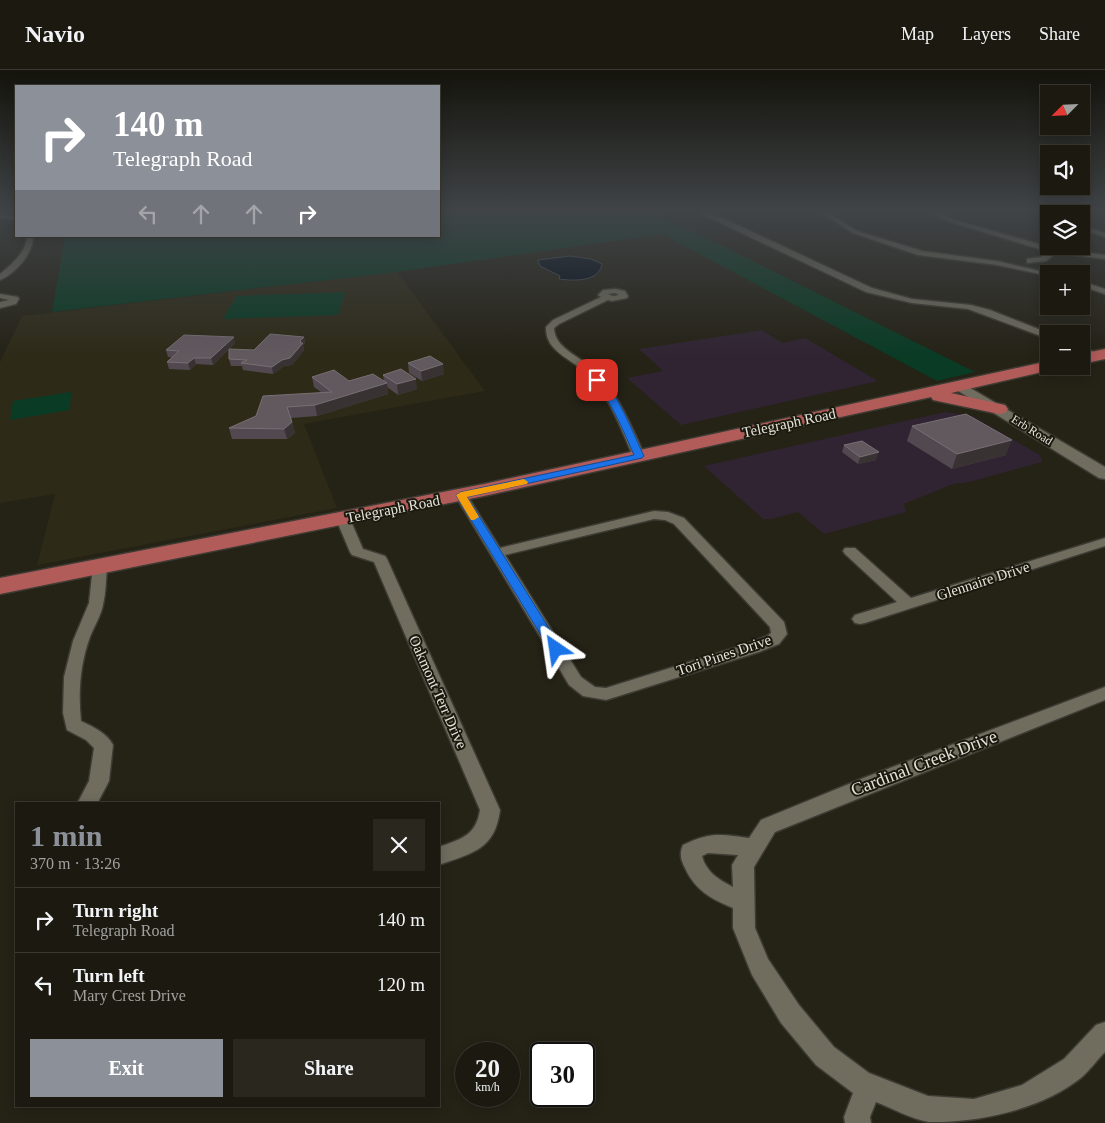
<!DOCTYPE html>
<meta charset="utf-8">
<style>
:root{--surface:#1c1a10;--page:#29271e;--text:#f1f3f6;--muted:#a0a19f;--line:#3a3830;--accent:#8c9099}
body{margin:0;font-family:"Times New Roman",serif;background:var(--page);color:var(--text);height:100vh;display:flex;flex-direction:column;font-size:19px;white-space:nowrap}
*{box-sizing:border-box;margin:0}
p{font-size:16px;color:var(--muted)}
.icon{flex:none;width:28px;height:28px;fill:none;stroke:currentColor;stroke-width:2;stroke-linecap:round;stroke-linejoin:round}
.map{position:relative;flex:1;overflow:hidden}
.details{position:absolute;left:15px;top:732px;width:425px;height:305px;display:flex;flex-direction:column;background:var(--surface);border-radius:0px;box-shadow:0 2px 12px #0003,0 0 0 1px var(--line)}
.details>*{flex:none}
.hud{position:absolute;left:15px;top:15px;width:425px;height:152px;border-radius:0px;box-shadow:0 2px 12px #0003,0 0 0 1px var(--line);background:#8c9099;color:#fff;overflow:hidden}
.needle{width:32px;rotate:246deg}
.fabs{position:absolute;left:1040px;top:15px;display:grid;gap:10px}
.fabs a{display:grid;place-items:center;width:50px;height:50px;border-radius:0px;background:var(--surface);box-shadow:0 2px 12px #0003,0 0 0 1px var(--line);font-size:25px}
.speed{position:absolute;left:455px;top:972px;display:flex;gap:10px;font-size:25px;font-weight:700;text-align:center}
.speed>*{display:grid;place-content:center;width:65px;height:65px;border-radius:50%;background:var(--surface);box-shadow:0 2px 12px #0003,0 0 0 1px var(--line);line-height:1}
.speed small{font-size:12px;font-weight:400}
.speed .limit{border:2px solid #111;border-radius:8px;background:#fff;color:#111}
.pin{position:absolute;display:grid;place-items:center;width:42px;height:42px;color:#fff;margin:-21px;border-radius:10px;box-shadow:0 2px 8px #0006}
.me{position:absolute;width:55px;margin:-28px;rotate:328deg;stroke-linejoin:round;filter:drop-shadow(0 0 4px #0008)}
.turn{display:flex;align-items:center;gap:18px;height:105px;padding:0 15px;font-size:22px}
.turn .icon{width:65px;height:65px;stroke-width:2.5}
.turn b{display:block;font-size:35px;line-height:42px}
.lanes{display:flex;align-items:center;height:48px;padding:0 15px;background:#0003;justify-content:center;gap:25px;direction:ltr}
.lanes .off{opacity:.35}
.round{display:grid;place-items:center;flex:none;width:52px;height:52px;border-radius:0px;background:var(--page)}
.overview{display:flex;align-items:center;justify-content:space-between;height:85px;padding:0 15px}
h1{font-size:30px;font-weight:700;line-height:38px;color:var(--accent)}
.primary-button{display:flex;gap:10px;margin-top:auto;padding:10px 15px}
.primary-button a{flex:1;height:58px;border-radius:0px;background:var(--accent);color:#fff;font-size:20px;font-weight:700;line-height:58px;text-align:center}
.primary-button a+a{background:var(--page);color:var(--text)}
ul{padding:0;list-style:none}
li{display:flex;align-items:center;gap:15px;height:65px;padding:0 15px;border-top:1px solid var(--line)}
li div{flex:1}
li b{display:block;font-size:19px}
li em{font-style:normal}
header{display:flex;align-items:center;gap:30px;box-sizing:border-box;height:70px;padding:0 25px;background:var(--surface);border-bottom:1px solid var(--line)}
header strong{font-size:24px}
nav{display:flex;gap:28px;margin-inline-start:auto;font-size:18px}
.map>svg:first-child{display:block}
.commercial{fill:#302432}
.built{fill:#2e2a18}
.green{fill:#093b25}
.water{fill:#000b1b;stroke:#444c55}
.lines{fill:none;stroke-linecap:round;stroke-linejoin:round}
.street-casing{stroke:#3d3b33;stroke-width:3}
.secondary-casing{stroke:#3d3b33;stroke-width:3}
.primary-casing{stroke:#3d3b33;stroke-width:3}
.street{fill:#706d5f;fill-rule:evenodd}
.secondary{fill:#706d5f;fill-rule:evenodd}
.primary{fill:#b25c5a;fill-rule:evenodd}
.wall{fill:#524950}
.shaded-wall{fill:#393233}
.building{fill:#62595f;stroke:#766f73}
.route{fill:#1a73e8;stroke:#114b97}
.slow{fill:#f59e0b}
.labels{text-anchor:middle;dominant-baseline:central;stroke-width:4;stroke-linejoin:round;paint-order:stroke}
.far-street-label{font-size:12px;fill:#e4e3db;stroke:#1b190d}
.street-label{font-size:15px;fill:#e4e3db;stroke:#1b190d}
.near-street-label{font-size:18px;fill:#e4e3db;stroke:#1b190d}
</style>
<header>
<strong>Navio</strong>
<nav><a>Map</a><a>Layers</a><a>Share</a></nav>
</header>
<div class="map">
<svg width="1105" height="1053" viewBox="0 0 1105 1053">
<rect width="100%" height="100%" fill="#252216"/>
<g class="commercial">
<path d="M 762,260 L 782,273 L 805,268 L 878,311 L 681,355 L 627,308 L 663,301 L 639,279 Z"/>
<path d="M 945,342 L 972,346 L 1040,385 L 1042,392 L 969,412 L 953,414 L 904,434 L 906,442 L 824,464 L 798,442 L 771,449 L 763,449 L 704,396 Z"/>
</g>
<path class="built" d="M 397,202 L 485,321 L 304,354 L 337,438 L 37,495 L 55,424 L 0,433 L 0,292 L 22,246 Z"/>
<g class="green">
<path d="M 439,140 L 650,140 L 975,302 L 937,311 L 662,164 L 397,202 L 52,242 L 65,166 L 439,166 Z"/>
<path d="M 345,222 L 338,245 L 223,249 L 237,226 Z"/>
<path d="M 71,322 L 70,340 L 10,350 L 13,331 Z"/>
</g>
<path class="water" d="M 570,186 L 591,189 L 602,194 C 599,212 574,211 559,209 L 560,206 L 540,196 L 538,190 Z"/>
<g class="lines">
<g class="street-casing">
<g id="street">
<path d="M 693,140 L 702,140 L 729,151 L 872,218 L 912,229 L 971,235 L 990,240 L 1051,264 L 1049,264 L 1049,269 L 968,239 L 912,233 L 866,222 Z"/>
<path d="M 817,140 L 824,140 L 857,161 L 922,181 L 997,191 L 1053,204 L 1049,204 L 1049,206 L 997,195 L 918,185 L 853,163 Z"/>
<path d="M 927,140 L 935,140 L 951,149 L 1056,179 L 1105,185 L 1105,189 L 1056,183 L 1046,191 L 1027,193 L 1027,189 L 1041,187 L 1049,182 L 947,151 Z"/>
<path d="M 1030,140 L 1040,140 L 1051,144 L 1049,144 L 1049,147 Z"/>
<path d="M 0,144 L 16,146 L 16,150 L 0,148 Z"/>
<path d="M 1081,155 L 1105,163 L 1105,167 L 1081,159 Z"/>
<path d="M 27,166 L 33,166 C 34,183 15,204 0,210 L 0,204 C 12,194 26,183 27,166 Z"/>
<path d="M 1081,211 L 1105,219 L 1105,224 L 1081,216 Z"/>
<path d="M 616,219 L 625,221 L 628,226 L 627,228 L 612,231 L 608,230 L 559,254 L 554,258 C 555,279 580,286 593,299 C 618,322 631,356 645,386 L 639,390 L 633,386 C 620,357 609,324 585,302 C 570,288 545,281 546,257 L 553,250 L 601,227 L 598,225 L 603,220 ZM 615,223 L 619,225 L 613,226 L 608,224 Z"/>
<path d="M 0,224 L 18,227 L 19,229 L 16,234 L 0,238 L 0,232 L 9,230 L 0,228 Z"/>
<path d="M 1081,277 L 1099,284 L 1101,286 L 1096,289 L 1081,283 Z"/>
<path d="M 461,421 L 465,422 L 500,478 L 654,441 L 668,442 L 684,448 L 784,552 L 787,564 L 779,574 L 759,582 L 606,630 L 583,626 L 569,615 L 455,425 ZM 654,449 L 665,450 L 674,454 L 770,557 L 771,563 L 767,566 L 747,574 L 606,618 L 595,617 L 581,607 L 505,485 Z"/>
<path d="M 343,445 L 350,449 L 363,479 L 385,486 L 387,489 L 500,740 C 495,780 472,783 439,795 L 439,777 C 461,769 476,766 480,740 L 374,492 L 352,485 L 350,482 L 336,449 Z"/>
<path d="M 1105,468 L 1105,476 L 865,553 L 860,554 L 855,553 L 852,549 L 855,545 L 897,532 L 845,484 L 843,481 L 845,478 L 855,478 L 911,528 Z"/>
<path d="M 100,492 L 105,493 L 107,496 C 106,509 106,522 103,535 C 101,546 94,556 90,567 C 80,594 78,623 81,651 C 93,657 107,663 113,675 L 109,711 L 97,734 L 77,734 L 89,711 L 94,678 L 86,670 L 67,660 L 63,643 L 64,607 L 73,571 L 89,533 L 93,496 L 95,493 Z"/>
<path d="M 1105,617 L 1105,630 L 775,762 L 754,797 L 755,858 L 768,889 L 799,935 L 834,977 L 869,1003 L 928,1026 L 974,1029 L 1022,1015 L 1064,989 L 1096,955 L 1105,952 L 1105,982 C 1097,990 1090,1000 1082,1007 C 1043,1039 979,1053 929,1052 C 911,1049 892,1038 876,1032 L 870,1047 L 871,1053 L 845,1053 L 844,1047 L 853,1023 L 816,995 L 781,953 L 752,905 L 733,858 L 733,838 C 711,829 695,820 685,798 C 681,790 679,784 683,775 C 710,762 719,764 749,768 L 761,750 L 866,707 ZM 708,783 L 738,785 L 732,795 L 733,817 C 719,810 706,802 702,786 Z"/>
</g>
</g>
<g class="secondary-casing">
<path id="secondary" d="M 960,312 L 1105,397 L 1105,409 L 1099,408 L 955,319 L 953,316 L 955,313 Z"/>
</g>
<g class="primary-casing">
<g id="primary">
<path d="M 1105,279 L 1105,289 L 1081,294 L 1081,284 Z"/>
<path d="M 1049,291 L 1049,296 L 1057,296 L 1055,299 L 951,323 L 1005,335 L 1008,339 L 1005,343 L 999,344 L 933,330 L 931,327 L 484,426 L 0,524 L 0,508 L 484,414 Z"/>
</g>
</g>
<use href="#street" class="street"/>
<use href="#secondary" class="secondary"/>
<use href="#primary" class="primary"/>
</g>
<g class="wall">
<path d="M 304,267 L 305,273 L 303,275 L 304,280 L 292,295 L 284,296 L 273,304 L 243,300 L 242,296 L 231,296 L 229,289 L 254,280 Z"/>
<path d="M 235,273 L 213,295 L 196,294 L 190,300 L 169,299 L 167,292 L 172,287 L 168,287 L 166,280 Z"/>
<path d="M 408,293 L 444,304 L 422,311 L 409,303 Z"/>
<path d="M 383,305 L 417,319 L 398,325 L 387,317 L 388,324 L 317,346 L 291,348 L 295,363 L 287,369 L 232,369 L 229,358 L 321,322 L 314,317 L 312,307 L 349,311 L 384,312 Z"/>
<path d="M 912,356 L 1006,385 L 952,399 L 907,371 Z"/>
<path d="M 844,375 L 876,390 L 858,394 L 842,382 Z"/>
</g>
<g class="shaded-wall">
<path d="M 234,267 L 235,273 L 213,295 L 211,288 Z"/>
<path d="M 304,267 L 305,273 L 303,275 L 304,280 L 292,295 L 284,296 L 273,304 L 272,297 L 282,290 Z"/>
<path d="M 194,288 L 196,294 L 190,300 L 188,293 Z"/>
<path d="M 443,294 L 444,304 L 422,311 L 421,301 Z"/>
<path d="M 416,309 L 417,319 L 398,325 L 397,314 Z"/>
<path d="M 387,313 L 388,324 L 317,346 L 315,335 Z"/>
<path d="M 292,352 L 295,363 L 287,369 L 284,359 Z"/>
<path d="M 1012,370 L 1006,385 L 952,399 L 957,384 Z"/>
<path d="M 879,382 L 876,390 L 858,394 L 860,387 Z"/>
</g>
<g class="building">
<path d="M 270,264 L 304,267 L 300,271 L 301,271 L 300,273 L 303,273 L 290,288 L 282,290 L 272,297 L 241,293 L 247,290 L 229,289 L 229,279 L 254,280 Z"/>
<path d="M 184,265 L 234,267 L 211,288 L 194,288 L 188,293 L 167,292 L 179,281 L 166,280 Z"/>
<path d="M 430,286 L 443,294 L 421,301 L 408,293 Z"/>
<path d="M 401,299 L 416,309 L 397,314 L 383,305 Z"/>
<path d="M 334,300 L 349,311 L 373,304 L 387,313 L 315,335 L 287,337 L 292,352 L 284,359 L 229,358 L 256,346 L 263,326 L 332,322 L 312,307 Z"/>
<path d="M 966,344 L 1012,370 L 957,384 L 912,356 Z"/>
<path d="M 862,371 L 879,382 L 860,387 L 844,375 Z"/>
</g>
<linearGradient id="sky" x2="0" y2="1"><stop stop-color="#14130c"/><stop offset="0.49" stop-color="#404447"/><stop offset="1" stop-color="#404447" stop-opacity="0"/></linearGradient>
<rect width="1105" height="287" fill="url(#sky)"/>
<path class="route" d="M 597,307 C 615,315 635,368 644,386 L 642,388 L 467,427 L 562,579 L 556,583 L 551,582 L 456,425 L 461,422 L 634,385 C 622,358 612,333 594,310 Z"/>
<path class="slow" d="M 524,409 L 528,412 L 527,414 L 467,427 L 479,447 L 474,450 L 471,450 L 456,425 L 461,422 Z"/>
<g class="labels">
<g class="far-street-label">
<text transform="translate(1032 360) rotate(32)">Erb Road</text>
</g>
<g class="street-label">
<text transform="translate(789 353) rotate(-12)">Telegraph Road</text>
<text transform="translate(393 439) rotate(-11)">Telegraph Road</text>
<text transform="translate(983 511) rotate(-18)">Glennaire Drive</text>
<text transform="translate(724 585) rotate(-19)">Tori Pines Drive</text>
<text transform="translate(438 622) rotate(66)">Oakmont Terr Drive</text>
</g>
<g class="near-street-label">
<text transform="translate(924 693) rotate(-21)">Cardinal Creek Drive</text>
</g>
</g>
</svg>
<div class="fabs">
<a><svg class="needle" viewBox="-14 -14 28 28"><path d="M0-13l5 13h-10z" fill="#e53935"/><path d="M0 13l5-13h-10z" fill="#a0a19f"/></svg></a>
<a><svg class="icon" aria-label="sound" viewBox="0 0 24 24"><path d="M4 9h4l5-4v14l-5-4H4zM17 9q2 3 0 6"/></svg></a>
<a><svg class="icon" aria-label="layers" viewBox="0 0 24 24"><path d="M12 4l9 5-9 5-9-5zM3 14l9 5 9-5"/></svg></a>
<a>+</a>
<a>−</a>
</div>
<div class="speed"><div>20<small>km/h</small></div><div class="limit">30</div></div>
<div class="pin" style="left:597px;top:310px;background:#d93025"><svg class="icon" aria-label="arrive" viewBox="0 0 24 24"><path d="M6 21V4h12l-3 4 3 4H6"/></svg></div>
<svg class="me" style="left:556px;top:579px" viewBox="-20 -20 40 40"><path d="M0-17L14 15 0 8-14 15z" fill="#1a73e8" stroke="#fff" stroke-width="4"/></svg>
<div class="hud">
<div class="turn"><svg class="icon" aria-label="right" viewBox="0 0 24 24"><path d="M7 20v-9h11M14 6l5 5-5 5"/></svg><div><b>140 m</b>Telegraph Road</div></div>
<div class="lanes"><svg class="icon off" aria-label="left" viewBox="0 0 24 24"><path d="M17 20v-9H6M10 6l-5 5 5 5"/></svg><svg class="icon off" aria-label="ahead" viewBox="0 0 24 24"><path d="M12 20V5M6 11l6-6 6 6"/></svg><svg class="icon off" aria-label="ahead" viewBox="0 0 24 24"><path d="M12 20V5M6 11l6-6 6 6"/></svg><svg class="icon" aria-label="right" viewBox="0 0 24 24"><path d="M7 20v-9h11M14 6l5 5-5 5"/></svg></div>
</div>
<section class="details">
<div class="overview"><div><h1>1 min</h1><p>370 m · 13:26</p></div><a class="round"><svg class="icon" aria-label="close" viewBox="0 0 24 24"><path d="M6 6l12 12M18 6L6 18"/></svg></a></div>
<ul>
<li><svg class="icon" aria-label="right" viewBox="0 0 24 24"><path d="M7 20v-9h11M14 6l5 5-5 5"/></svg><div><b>Turn right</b><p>Telegraph Road</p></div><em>140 m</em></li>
<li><svg class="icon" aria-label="left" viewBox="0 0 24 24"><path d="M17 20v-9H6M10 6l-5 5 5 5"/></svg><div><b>Turn left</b><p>Mary Crest Drive</p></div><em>120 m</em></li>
</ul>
<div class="primary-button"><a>Exit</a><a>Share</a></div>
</section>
</div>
